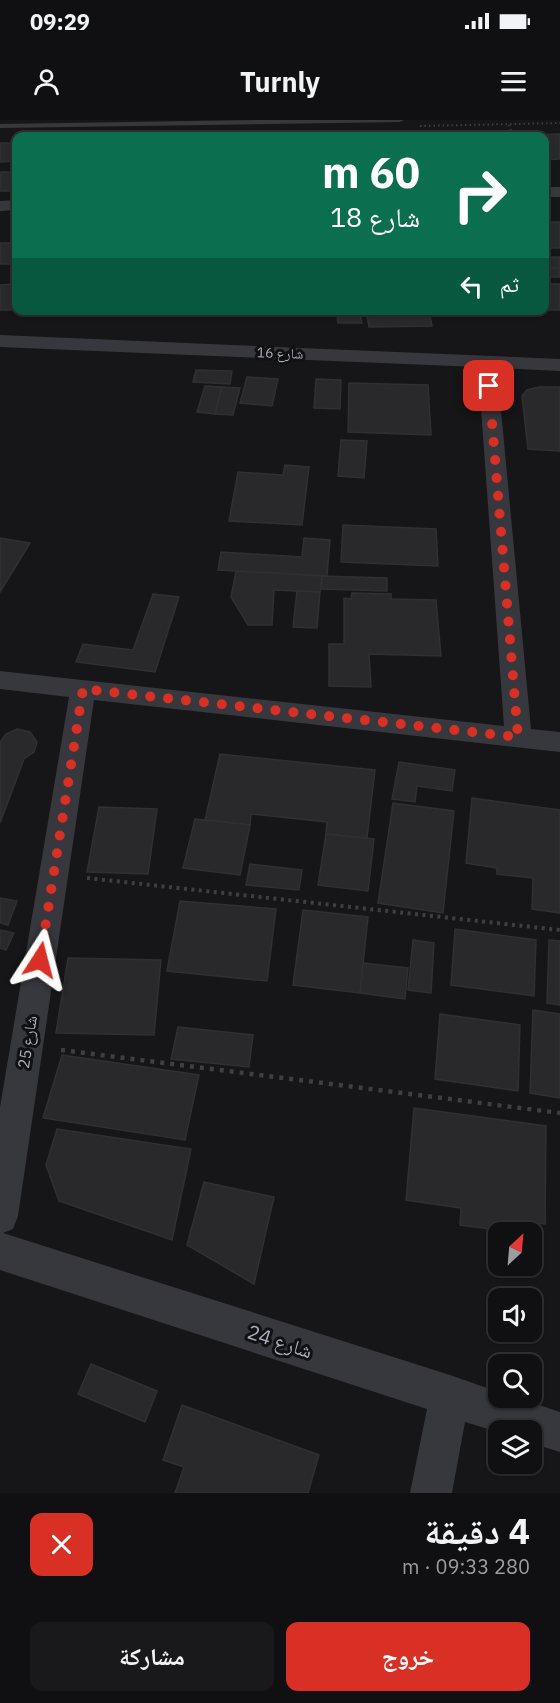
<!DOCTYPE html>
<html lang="ar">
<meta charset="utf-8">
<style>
:root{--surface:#101012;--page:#19191b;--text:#f1f3f6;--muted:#9c9d9f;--line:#303032;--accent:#d93025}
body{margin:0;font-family:"IBM Plex Sans","Noto Naskh Arabic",sans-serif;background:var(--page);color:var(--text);direction:rtl;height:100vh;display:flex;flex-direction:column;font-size:22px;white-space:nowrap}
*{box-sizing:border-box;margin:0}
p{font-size:20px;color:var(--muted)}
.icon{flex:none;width:33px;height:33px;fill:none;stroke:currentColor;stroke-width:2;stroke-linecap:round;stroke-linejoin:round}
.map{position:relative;height:1373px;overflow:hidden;direction:ltr}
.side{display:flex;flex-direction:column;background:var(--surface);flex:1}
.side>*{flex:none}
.banner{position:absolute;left:12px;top:12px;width:537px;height:183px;border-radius:12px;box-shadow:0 2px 4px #0004,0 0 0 2px var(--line);direction:rtl;background:#0b6e4f;color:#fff;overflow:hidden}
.needle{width:39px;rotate:26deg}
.tools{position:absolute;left:488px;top:1102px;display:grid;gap:12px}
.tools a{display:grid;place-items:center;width:54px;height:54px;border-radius:12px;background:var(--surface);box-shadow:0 2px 4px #0004,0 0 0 2px var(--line);font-size:30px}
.pin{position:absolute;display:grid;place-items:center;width:51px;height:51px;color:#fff;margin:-26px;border-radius:12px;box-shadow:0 3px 9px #0006}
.me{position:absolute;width:66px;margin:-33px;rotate:9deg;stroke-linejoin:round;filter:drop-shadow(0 0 4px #0008)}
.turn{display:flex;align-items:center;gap:21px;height:126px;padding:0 30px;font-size:27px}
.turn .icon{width:78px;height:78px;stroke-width:2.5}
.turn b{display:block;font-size:42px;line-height:51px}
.then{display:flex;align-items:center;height:57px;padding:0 30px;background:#0003;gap:12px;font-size:22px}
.round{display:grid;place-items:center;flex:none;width:63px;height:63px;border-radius:12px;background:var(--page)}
.overview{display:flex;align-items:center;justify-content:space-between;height:102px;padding:0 30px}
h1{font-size:36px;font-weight:700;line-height:45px}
.cta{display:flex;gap:12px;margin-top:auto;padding:12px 30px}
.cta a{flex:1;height:69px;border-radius:12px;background:var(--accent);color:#fff;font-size:24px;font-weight:700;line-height:69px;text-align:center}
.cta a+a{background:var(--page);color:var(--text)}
.status{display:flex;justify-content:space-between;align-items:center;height:42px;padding:0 30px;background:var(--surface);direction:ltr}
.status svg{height:16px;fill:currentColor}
header{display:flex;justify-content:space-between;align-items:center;height:78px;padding:0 30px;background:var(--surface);font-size:27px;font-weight:700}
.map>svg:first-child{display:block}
.building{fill:#29292c;stroke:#303034;stroke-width:1.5}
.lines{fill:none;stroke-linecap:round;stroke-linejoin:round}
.path-far2{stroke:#3d3f44;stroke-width:2;stroke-dasharray:1.5 3;stroke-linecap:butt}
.path-far1{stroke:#3d3f44;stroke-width:4;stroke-dasharray:3 4.5;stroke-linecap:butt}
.path{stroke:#3d3f44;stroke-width:4.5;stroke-dasharray:4 6;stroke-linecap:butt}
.service{fill:#37383d;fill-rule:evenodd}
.minor{fill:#37383d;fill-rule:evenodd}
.route{stroke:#d93025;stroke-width:10;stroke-dasharray:0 18}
.labels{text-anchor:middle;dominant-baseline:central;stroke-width:6;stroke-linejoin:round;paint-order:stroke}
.far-street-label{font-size:14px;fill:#a8adb8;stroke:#111113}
.street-label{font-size:16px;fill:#a8adb8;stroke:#111113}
.near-street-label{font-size:20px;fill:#a8adb8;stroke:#111113}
</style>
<div class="status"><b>09:29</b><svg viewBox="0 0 49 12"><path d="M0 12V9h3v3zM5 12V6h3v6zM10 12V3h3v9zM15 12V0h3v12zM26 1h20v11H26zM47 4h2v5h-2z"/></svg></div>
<header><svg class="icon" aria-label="menu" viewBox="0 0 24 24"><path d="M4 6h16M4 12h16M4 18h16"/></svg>Turnly<svg class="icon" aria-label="person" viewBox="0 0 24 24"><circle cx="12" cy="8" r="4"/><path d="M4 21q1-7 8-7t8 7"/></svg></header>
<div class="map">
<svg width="560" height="1373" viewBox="0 0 560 1373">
<rect width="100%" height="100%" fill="#161618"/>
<g class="building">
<path d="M 306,14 L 306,16 L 260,15 Z"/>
<path d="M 368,14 L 368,16 L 322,15 Z"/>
<path d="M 560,14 L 560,39 L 544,40 L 544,16 L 529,15 Z"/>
<path d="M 0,23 L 16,23 L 16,41 L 0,42 Z"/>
<path d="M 1,52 L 16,52 L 16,71 L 0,71 Z"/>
<path d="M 544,102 L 560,102 L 560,128 L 545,128 Z"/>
<rect x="0" y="123" width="16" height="21"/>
<path d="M 544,137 L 560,137 L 560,148 L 545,148 Z"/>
<path d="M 545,148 L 560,148 L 560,157 L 544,157 Z"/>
<path d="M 16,164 L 16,190 L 0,190 L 0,165 Z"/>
<rect x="544" y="164" width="16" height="26"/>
<path d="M 336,190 L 359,190 L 362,203 L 338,203 Z"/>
<path d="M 366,190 L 429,190 L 432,206 L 369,207 Z"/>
<path d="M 196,250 L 232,251 L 230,264 L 193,262 Z"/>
<path d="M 247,257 L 278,259 L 272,286 L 240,283 Z"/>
<path d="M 316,259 L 341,260 L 340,289 L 314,288 Z"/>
<path d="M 349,263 L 428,265 L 431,315 L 348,312 Z"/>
<path d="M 205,266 L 222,267 L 215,294 L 197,292 Z"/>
<path d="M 222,267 L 240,268 L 233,295 L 215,294 Z"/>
<path d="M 539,267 L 560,267 L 560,331 L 528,329 L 522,276 L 527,270 Z"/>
<path d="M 341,320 L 367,321 L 364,358 L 338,356 Z"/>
<path d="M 285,345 L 309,347 L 302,405 L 229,401 L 238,352 L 283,355 Z"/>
<path d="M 343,405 L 436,409 L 438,446 L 341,442 Z"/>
<path d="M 0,418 L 30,423 L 0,472 Z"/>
<path d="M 304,418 L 330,420 L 327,456 L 218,450 L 221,432 L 302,437 Z"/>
<path d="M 236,451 L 322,456 L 321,469 L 320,472 L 274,470 L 272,505 L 248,505 L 231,477 Z"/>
<path d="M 322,456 L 387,458 L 387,471 L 321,469 Z"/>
<path d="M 297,471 L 320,472 L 317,508 L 293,507 Z"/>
<path d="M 352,473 L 391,474 L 391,479 L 436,480 L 441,536 L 369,534 L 371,567 L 329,566 L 329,524 L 344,524 L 344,478 L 351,479 Z"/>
<path d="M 153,474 L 179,477 L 155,552 L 76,542 L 83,524 L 133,530 Z"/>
<path d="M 17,609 L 30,612 L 37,622 L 34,632 L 24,639 L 0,703 L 0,622 L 6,614 Z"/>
<path d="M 220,634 L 375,650 L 367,718 L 326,714 L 327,702 L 251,694 L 250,705 L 205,700 Z"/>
<path d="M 399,642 L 455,650 L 452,671 L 417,666 L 415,682 L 392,679 Z"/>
<path d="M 472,678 L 560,690 L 560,793 L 532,789 L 533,758 L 497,754 L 497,748 L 466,743 Z"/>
<path d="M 393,683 L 454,691 L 443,793 L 378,783 Z"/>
<path d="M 99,687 L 157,689 L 148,754 L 87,752 Z"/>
<path d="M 195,699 L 250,705 L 240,755 L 183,748 Z"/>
<path d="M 326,714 L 374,719 L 368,771 L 318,765 Z"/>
<path d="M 250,744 L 302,750 L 299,770 L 246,765 Z"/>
<path d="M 0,778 L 17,781 L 8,805 L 0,803 Z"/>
<path d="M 180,781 L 276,789 L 267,861 L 167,851 Z"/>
<path d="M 303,790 L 368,797 L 360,873 L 293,865 Z"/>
<path d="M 455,809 L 536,820 L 534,876 L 451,865 Z"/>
<path d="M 0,810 L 14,813 L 6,830 L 0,828 Z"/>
<path d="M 413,820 L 434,823 L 431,873 L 408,870 Z"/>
<path d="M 549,820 L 560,821 L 560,885 L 547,883 Z"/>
<path d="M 68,838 L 161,840 L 154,915 L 56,913 Z"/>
<path d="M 363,843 L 408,848 L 405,879 L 360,873 Z"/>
<path d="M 533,890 L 560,894 L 560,978 L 530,973 Z"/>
<path d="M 440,894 L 520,905 L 518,971 L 435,959 Z"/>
<path d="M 178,907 L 253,915 L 249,947 L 171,939 Z"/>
<path d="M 62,935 L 199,955 L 185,1020 L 43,998 Z"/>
<path d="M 414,988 L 546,1006 L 545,1104 L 521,1101 L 521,1113 L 460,1105 L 461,1088 L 406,1080 Z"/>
<path d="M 57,1009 L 191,1029 L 172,1120 L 59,1081 L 46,1045 Z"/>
<path d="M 204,1062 L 274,1077 L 254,1164 L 187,1125 Z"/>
<path d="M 91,1244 L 157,1271 L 145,1302 L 78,1274 Z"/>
<path d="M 182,1285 L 319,1335 L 308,1373 L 175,1373 L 184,1347 L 163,1340 Z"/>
</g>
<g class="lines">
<g class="path-far2">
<path d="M 509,5 L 513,16"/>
<path d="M 420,6 L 560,3"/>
</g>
<path class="path-far1" d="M 87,758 L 560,810"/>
<path class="path" d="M 61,930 L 560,993"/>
<path class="service" d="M 259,0 L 404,0 L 400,2 L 0,8 L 0,4 Z"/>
<g class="minor">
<rect x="544" y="67" width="16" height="10"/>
<path d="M 16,80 L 16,90 L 0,91 L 0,81 Z"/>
<path d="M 0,215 L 560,239 L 560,251 L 497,248 L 531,609 L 560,612 L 560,632 L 94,580 L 18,1096 L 13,1109 L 3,1113 L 450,1255 L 498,1272 L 498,1278 L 518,1278 L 560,1292 L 560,1332 L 531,1323 L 531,1311 L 498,1312 L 465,1302 L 452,1373 L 410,1373 L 427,1289 L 0,1150 L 0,987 L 69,577 L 0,569 L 0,551 L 504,606 L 478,247 L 0,227 Z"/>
</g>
</g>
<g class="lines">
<path class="route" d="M 40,840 L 83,569 L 518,617 L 489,266"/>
</g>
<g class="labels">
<g class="far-street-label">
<text transform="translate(280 233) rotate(2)">شارع 16</text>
</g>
<g class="street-label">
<text transform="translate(27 922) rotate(-81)">شارع 25</text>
</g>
<g class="near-street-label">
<text transform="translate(280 1221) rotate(18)">شارع 24</text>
</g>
</g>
</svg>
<div class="tools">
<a><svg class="needle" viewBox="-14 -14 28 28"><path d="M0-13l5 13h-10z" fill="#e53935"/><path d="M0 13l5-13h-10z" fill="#9c9d9f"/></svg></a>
<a><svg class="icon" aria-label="sound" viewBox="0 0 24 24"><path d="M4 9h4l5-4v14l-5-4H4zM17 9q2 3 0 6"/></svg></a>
<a><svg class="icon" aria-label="search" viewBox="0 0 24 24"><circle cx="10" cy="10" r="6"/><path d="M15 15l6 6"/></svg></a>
<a><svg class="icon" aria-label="layers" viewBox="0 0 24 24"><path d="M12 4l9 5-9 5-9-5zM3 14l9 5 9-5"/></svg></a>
</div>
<div class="pin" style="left:489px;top:266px;background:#d93025"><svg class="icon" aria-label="arrive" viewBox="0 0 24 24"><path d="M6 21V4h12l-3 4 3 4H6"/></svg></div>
<svg class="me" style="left:40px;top:840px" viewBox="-20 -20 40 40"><path d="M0-17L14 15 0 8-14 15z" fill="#d93025" stroke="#fff" stroke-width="4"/></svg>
<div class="banner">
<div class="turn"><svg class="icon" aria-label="right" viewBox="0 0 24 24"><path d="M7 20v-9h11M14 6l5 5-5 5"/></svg><div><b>60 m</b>شارع 18</div></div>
<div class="then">ثم<svg class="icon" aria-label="left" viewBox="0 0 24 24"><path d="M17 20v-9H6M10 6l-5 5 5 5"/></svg></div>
</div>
</div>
<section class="side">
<div class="overview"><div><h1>4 دقيقة</h1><p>280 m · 09:33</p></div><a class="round" style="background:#d93025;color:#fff"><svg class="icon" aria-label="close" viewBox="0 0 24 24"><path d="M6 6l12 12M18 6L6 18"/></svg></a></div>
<div class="cta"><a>خروج</a><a>مشاركة</a></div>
</section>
